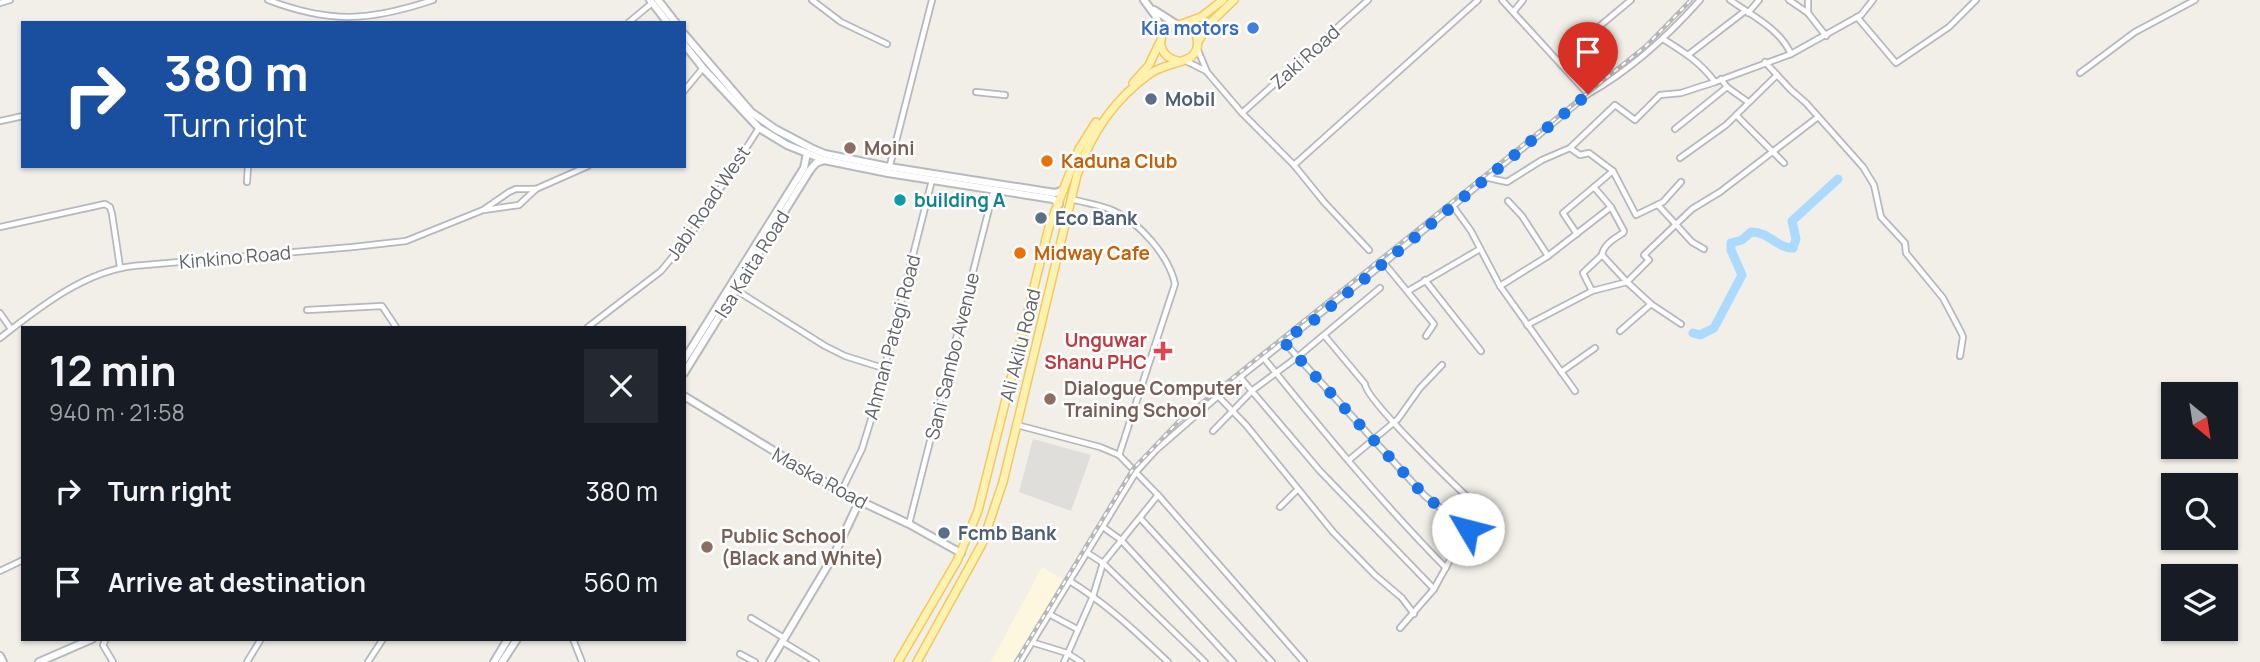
<!DOCTYPE html>
<meta charset="utf-8">
<style>
:root{--surface:#171b24;--page:#242831;--text:#f1f3f6;--muted:#9ea1a6}
body{margin:0;font-family:Manrope,sans-serif;background:var(--page);color:var(--text);height:100vh;display:flex;flex-direction:column;font-size:26px;white-space:nowrap}
*{box-sizing:border-box;margin:0}
p{font-size:23px;color:var(--muted)}
.icon{flex:none;width:38px;height:38px;fill:none;stroke:currentColor;stroke-width:2;stroke-linecap:round;stroke-linejoin:round}
.map{position:relative;flex:1;overflow:hidden}
.details{position:absolute;left:21px;top:326px;width:665px;height:315px;display:flex;flex-direction:column;background:var(--surface);border-radius:0px;box-shadow:0 2px 5px #0004}
.details>*{flex:none}
.hud{position:absolute;left:21px;top:21px;width:665px;height:147px;border-radius:0px;box-shadow:0 2px 5px #0004;background:#1a4fa0;color:#fff;overflow:hidden}
.needle{width:46px;rotate:150deg}
.buttons{position:absolute;left:2161px;top:382px;display:grid;gap:14px}
.buttons a{display:grid;place-items:center;width:77px;height:77px;border-radius:0px;background:var(--surface);box-shadow:0 2px 5px #0004;font-size:35px}
.pin{position:absolute;display:grid;place-items:center;width:60px;height:60px;color:#fff;margin:-72px -30px;border-radius:50% 50% 50% 0;rotate:-45deg;box-shadow:0 0 7px #0007}
.pin .icon{rotate:45deg}
.me{position:absolute;width:77px;margin:-38px;rotate:307deg;stroke-linejoin:round;filter:drop-shadow(0 0 5px #0008)}
.turn{display:flex;align-items:center;gap:24px;height:147px;padding:0 28px;font-size:32px}
.turn .icon{width:91px;height:91px;stroke-width:2.5}
.turn b{display:block;font-size:49px;line-height:60px}
.round{display:grid;place-items:center;flex:none;width:74px;height:74px;border-radius:0px;background:var(--page)}
.summary{display:flex;align-items:center;justify-content:space-between;height:119px;padding:0 28px}
h1{font-size:42px;font-weight:700;line-height:52px}
ul{padding:0;list-style:none}
li{display:flex;align-items:center;gap:21px;height:91px;padding:0 28px}
li div{flex:1}
li b{display:block;font-size:26px}
li em{font-style:normal}
.map>svg:first-child{display:block}
.commercial{fill:#fef7e0}
.industrial{fill:#e0deda}
.lines{fill:none;stroke-linecap:round;stroke-linejoin:round}
.river{stroke:#aadaff;stroke-width:9}
.street-casing{stroke:#b5b8bc;stroke-width:8}
.secondary-casing{stroke:#b6babf;stroke-width:10}
.primary-casing{stroke:#f2c960;stroke-width:10}
.street{stroke:#fff;stroke-width:4.5}
.secondary{stroke:#fff;stroke-width:6}
.primary{stroke:#fff2af;stroke-width:7}
.rail-casing{stroke:#b6b7b8;stroke-width:4.5}
.rail{stroke:#fff;stroke-width:2;stroke-dasharray:5;stroke-linecap:butt}
.route{stroke:#1a73e8;stroke-width:12;stroke-dasharray:0 21.6}
.shop-dot{fill:#3f7fe0;stroke:#fff;stroke-width:2.5}
.service-dot{fill:#5c6f8a;stroke:#fff;stroke-width:2.5}
.education-dot{fill:#8d6e63;stroke:#fff;stroke-width:2.5}
.food-dot{fill:#e8710a;stroke:#fff;stroke-width:2.5}
.culture-dot{fill:#0f9aa8;stroke:#fff;stroke-width:2.5}
.health-dot{fill:#e0444e;stroke:#fff;stroke-width:2.5}
.labels{text-anchor:middle;dominant-baseline:central;stroke-width:5;stroke-linejoin:round;paint-order:stroke}
.shop-label{font-size:19px;font-weight:bold;fill:#366cbe;stroke:#fff;text-anchor:end}
.street-label{font-size:19px;fill:#5f6368;stroke:#fff}
.service-label{font-size:19px;font-weight:bold;fill:#4e5e75;stroke:#fff;text-anchor:start}
.education-label{font-size:19px;font-weight:bold;fill:#785e54;stroke:#fff;text-anchor:start}
.food-label{font-size:19px;font-weight:bold;fill:#c56008;stroke:#fff;text-anchor:start}
.culture-label{font-size:19px;font-weight:bold;fill:#0d838f;stroke:#fff;text-anchor:start}
.health-label{font-size:19px;font-weight:bold;fill:#be3a42;stroke:#fff;text-anchor:end}
</style>
<div class="map">
<svg width="2260" height="662" viewBox="0 0 2260 662">
<rect width="100%" height="100%" fill="#f1efe8"/>
<path class="commercial" d="M 1042,567 L 1063,579 L 1016,662 L 991,662 Z"/>
<path class="industrial" d="M 1033,439 L 1091,455 L 1071,511 L 1019,492 Z"/>
<g class="lines">
<path class="river" d="M 1693,333 L 1700,335 L 1714,328 L 1742,275 L 1731,250 L 1731,243 L 1742,240 L 1751,232 C 1770,232 1776,248 1793,248 L 1796,239 L 1792,221 L 1838,179"/>
<g class="street-casing">
<g id="street">
<path d="M 268,0 C 331,24 370,21 433,0"/>
<path d="M 812,0 L 841,22 L 887,44"/>
<path d="M 1502,0 L 1588,94"/>
<path d="M 1730,0 C 1751,15 1780,29 1791,54"/>
<path d="M 1789,0 L 1808,13 L 1826,36"/>
<path d="M 1808,0 L 1808,13"/>
<path d="M 0,3 L 10,0"/>
<path d="M 1514,11 L 1523,0"/>
<path d="M 1748,13 L 1759,0"/>
<path d="M 1857,17 L 1896,63 L 1949,27 L 1976,0"/>
<path d="M 628,23 L 652,3"/>
<path d="M 1663,39 C 1684,52 1700,62 1715,82"/>
<path d="M 1198,50 L 1207,72 L 1242,113 L 1294,165 L 1324,202 L 1369,250"/>
<path d="M 1688,55 L 1745,11"/>
<path d="M 1559,60 L 1631,0"/>
<path d="M 1186,61 L 1206,71"/>
<path d="M 1765,62 L 1791,90 L 1806,103 L 1863,167 L 1874,185 L 1881,217 L 1905,243 L 1906,253 L 1943,298 L 1961,332 L 1963,337 L 1960,356"/>
<path d="M 2080,73 L 2135,32 L 2195,0"/>
<path d="M 1727,87 L 1748,102"/>
<path d="M 684,91 L 703,68"/>
<path d="M 976,92 L 1005,95"/>
<path d="M 1242,113 L 1368,0"/>
<path d="M 1736,115 L 1784,163"/>
<path d="M 0,121 L 23,116"/>
<path d="M 1675,129 L 1727,87 L 1721,79"/>
<path d="M 1570,148 L 1580,155 L 1589,153 L 1613,171 L 1636,215 L 1663,202 L 1681,182"/>
<path d="M 1680,158 L 1726,125 L 1777,75"/>
<path d="M 1294,165 L 1478,0"/>
<path d="M 889,169 L 932,0"/>
<path d="M 1489,178 L 1507,182 L 1542,160 L 1570,148 L 1615,105 L 1635,120 L 1660,95 L 1681,93 L 1715,82 L 1791,54 L 1861,15 L 1873,0"/>
<path d="M 247,182 L 248,166"/>
<path d="M 1071,199 C 1085,203 1101,205 1114,211 C 1140,223 1169,256 1175,284 L 1119,455"/>
<path d="M 1508,201 L 1522,216 L 1548,256"/>
<path d="M 1658,205 L 1692,242 L 1704,249"/>
<path d="M 1453,206 L 1471,231 L 1500,286 L 1575,391"/>
<path d="M 484,210 L 519,205 L 536,189"/>
<path d="M 0,227 L 105,204 L 110,207 L 112,214 L 120,267"/>
<path d="M 1577,234 L 1563,213 L 1613,171"/>
<path d="M 1602,255 L 1627,282 L 1649,260 L 1644,255 L 1692,209 L 1720,192 L 1818,117"/>
<path d="M 1384,263 L 1434,324 L 1426,336"/>
<path d="M 1425,280 L 1481,351"/>
<path d="M 1500,286 L 1548,256 L 1611,207"/>
<path d="M 736,290 L 825,346 L 845,356 L 883,368"/>
<path d="M 1408,291 L 1480,249"/>
<path d="M 1592,291 L 1627,282 L 1651,304 L 1681,324"/>
<path d="M 307,310 L 382,306 L 396,327"/>
<path d="M 0,313 L 11,329"/>
<path d="M 1527,325 L 1592,291 L 1583,273 L 1602,255 C 1603,245 1615,238 1623,233 L 1624,231 L 1611,207 L 1594,187"/>
<path d="M 588,327 L 661,271 L 690,236 L 759,128"/>
<path d="M 1620,331 L 1651,304"/>
<path d="M 1324,335 L 1365,384 C 1366,400 1461,492 1479,507 L 1434,589 L 1400,628"/>
<path d="M 0,338 C 39,308 83,272 133,266 L 353,247 L 406,241 L 483,210 L 509,192 L 516,189 L 536,189 L 588,166"/>
<path d="M 1283,341 L 1425,496 L 1468,529"/>
<path d="M 1263,357 C 1321,429 1381,502 1446,568"/>
<path d="M 1561,372 L 1595,348"/>
<path d="M 1240,377 L 1320,471 L 1434,589"/>
<path d="M 1217,395 L 1246,425 L 1333,532 L 1375,575 L 1402,598 L 1414,614"/>
<path d="M 1017,425 L 1100,447 L 1119,455 L 1158,495 L 1304,662"/>
<path d="M 1213,431 L 1253,390 L 1300,355 L 1380,288"/>
<path d="M 1349,460 L 1398,419 L 1420,388 L 1442,365"/>
<path d="M 841,492 L 862,449 L 873,413 L 932,180"/>
<path d="M 1280,507 L 1298,489"/>
<path d="M 1141,519 L 1272,662"/>
<path d="M 909,524 L 994,189"/>
<path d="M 1103,527 L 1121,540 L 1233,662"/>
<path d="M 1086,552 L 1103,563 L 1205,662"/>
<path d="M 0,571 L 23,560"/>
<path d="M 1068,580 C 1106,603 1136,632 1168,662"/>
<path d="M 1049,614 L 1077,629"/>
<path d="M 751,618 L 784,638"/>
<path d="M 106,639 L 103,645 L 113,662"/>
<path d="M 573,639 L 582,662"/>
<path d="M 783,642 L 816,662"/>
<path d="M 1031,642 L 1067,653 L 1081,662"/>
<path d="M 740,654 L 755,662"/>
<path d="M 247,662 L 261,639"/>
<path d="M 368,662 L 383,639"/>
<path d="M 1020,662 L 1136,472 L 1156,450 L 1240,377 L 1384,263 L 1588,94 C 1631,70 1667,37 1700,0"/>
<path d="M 1064,662 L 1093,596 L 1103,563 L 1158,495"/>
</g>
</g>
<g class="secondary-casing">
<g id="secondary">
<path d="M 650,0 L 668,23"/>
<path d="M 658,0 L 676,23"/>
<path d="M 1144,0 L 1155,15 L 1163,33"/>
<path d="M 1154,10 L 1176,24"/>
<path d="M 684,34 L 751,112 L 775,129 L 811,148 L 825,154 L 889,167 L 1055,193 L 1064,190"/>
<path d="M 684,44 L 703,68 L 759,128 L 787,145 L 807,153 L 824,160 L 888,173 L 1053,199 L 1059,204"/>
<path d="M 684,360 L 804,168 L 807,153"/>
<path d="M 684,373 L 810,170 L 816,163 L 824,160"/>
<path d="M 684,396 L 841,492 L 909,524 L 961,553"/>
<path d="M 0,656 L 3,662"/>
<path d="M 39,662 L 92,639"/>
<path d="M 494,662 L 508,639"/>
<path d="M 502,662 L 517,639"/>
<path d="M 770,662 L 834,555 L 859,502"/>
</g>
</g>
<g class="primary-casing">
<g id="primary">
<path d="M 1182,24 L 1201,17 L 1223,0"/>
<path d="M 1198,42 L 1209,24 L 1234,0"/>
<path d="M 1133,83 L 1149,65 L 1159,44"/>
<path d="M 898,662 L 957,561 L 978,511 L 1049,227 L 1079,149 L 1096,122"/>
<path d="M 917,662 L 982,544 L 1003,482 L 1077,175 C 1091,133 1114,99 1151,73 C 1163,65 1182,63 1191,57 C 1199,50 1199,41 1195,32 L 1181,24 L 1166,29 C 1156,42 1161,57 1178,61"/>
</g>
</g>
<use href="#street" class="street"/>
<use href="#secondary" class="secondary"/>
<use href="#primary" class="primary"/>
<g class="rail-casing">
<path id="rail" d="M 1016,662 L 1133,469 L 1178,422 L 1646,46 L 1691,0"/>
</g>
<use href="#rail" class="rail"/>
</g>
<g class="lines">
<path class="route" d="M 1468,529 L 1425,496 L 1283,341 L 1314,320 L 1384,263 L 1588,94"/>
</g>
<circle class="shop-dot" cx="1253" cy="28" r="7"/>
<g class="service-dot">
<circle cx="1151" cy="99" r="7"/>
<circle cx="1041" cy="218" r="7"/>
<circle cx="944" cy="533" r="7"/>
</g>
<g class="education-dot">
<circle cx="850" cy="148" r="7"/>
<circle cx="1050" cy="399" r="7"/>
<circle cx="707" cy="547" r="7"/>
</g>
<g class="food-dot">
<circle cx="1047" cy="161" r="7"/>
<circle cx="1020" cy="253" r="7"/>
</g>
<circle class="culture-dot" cx="900" cy="200" r="7"/>
<path class="health-dot" d="M1159.5 340.5h7v7h7v7h-7v7h-7v-7h-7v-7h7z"/>
<g class="labels">
<g class="shop-label">
<text x="1239" y="28">Kia motors</text>
</g>
<g class="street-label">
<text transform="translate(1305 57) rotate(-42)">Zaki Road</text>
<text transform="translate(708 203) rotate(-56)">Jabi Road West</text>
<text transform="translate(235 257) rotate(-5)">Kinkino Road</text>
<text transform="translate(752 264) rotate(-58)">Isa Kaita Road</text>
<text transform="translate(892 337) rotate(-75)">Ahman Pategi Road</text>
<text transform="translate(1020 345) rotate(-76)">Ali Akilu Road</text>
<text transform="translate(952 356) rotate(-76)">Sani Sambo Avenue</text>
<text transform="translate(820 478) rotate(29)">Maska Road</text>
</g>
<g class="service-label">
<text x="1165" y="99">Mobil</text>
<text x="1055" y="218">Eco Bank</text>
<text x="958" y="533">Fcmb Bank</text>
</g>
<g class="education-label">
<text x="864" y="148">Moini</text>
<text x="1064" y="388">Dialogue Computer<tspan x="1064" dy="22">Training School</tspan></text>
<text x="721" y="536">Public School<tspan x="721" dy="22">(Black and White)</tspan></text>
</g>
<g class="food-label">
<text x="1061" y="161">Kaduna Club</text>
<text x="1034" y="253">Midway Cafe</text>
</g>
<g class="culture-label">
<text x="914" y="200">building A</text>
</g>
<g class="health-label">
<text x="1147" y="340">Unguwar<tspan x="1147" dy="22">Shanu PHC</tspan></text>
</g>
</g>
</svg>
<div class="buttons">
<a><svg class="needle" viewBox="-14 -14 28 28"><path d="M0-13l5 13h-10z" fill="#e53935"/><path d="M0 13l5-13h-10z" fill="#9ea1a6"/></svg></a>
<a><svg class="icon" aria-label="search" viewBox="0 0 24 24"><circle cx="10" cy="10" r="6"/><path d="M15 15l6 6"/></svg></a>
<a><svg class="icon" aria-label="layers" viewBox="0 0 24 24"><path d="M12 4l9 5-9 5-9-5zM3 14l9 5 9-5"/></svg></a>
</div>
<div class="pin" style="left:1588px;top:94px;background:#d93025"><svg class="icon" aria-label="arrive" viewBox="0 0 24 24"><path d="M6 21V4h12l-3 4 3 4H6"/></svg></div>
<svg class="me" style="left:1468px;top:529px" viewBox="-20 -20 40 40"><circle r="19" fill="#fff"/><path d="M0-13L10 11 0 6-10 11z" fill="#1a73e8"/></svg>
<div class="hud">
<div class="turn"><svg class="icon" aria-label="right" viewBox="0 0 24 24"><path d="M7 20v-9h11M14 6l5 5-5 5"/></svg><div><b>380 m</b>Turn right</div></div>
</div>
<section class="details">
<div class="summary"><div><h1>12 min</h1><p>940 m · 21:58</p></div><a class="round"><svg class="icon" aria-label="close" viewBox="0 0 24 24"><path d="M6 6l12 12M18 6L6 18"/></svg></a></div>
<ul>
<li><svg class="icon" aria-label="right" viewBox="0 0 24 24"><path d="M7 20v-9h11M14 6l5 5-5 5"/></svg><div><b>Turn right</b></div><em>380 m</em></li>
<li><svg class="icon" aria-label="arrive" viewBox="0 0 24 24"><path d="M6 21V4h12l-3 4 3 4H6"/></svg><div><b>Arrive at destination</b></div><em>560 m</em></li>
</ul>
</section>
</div>
